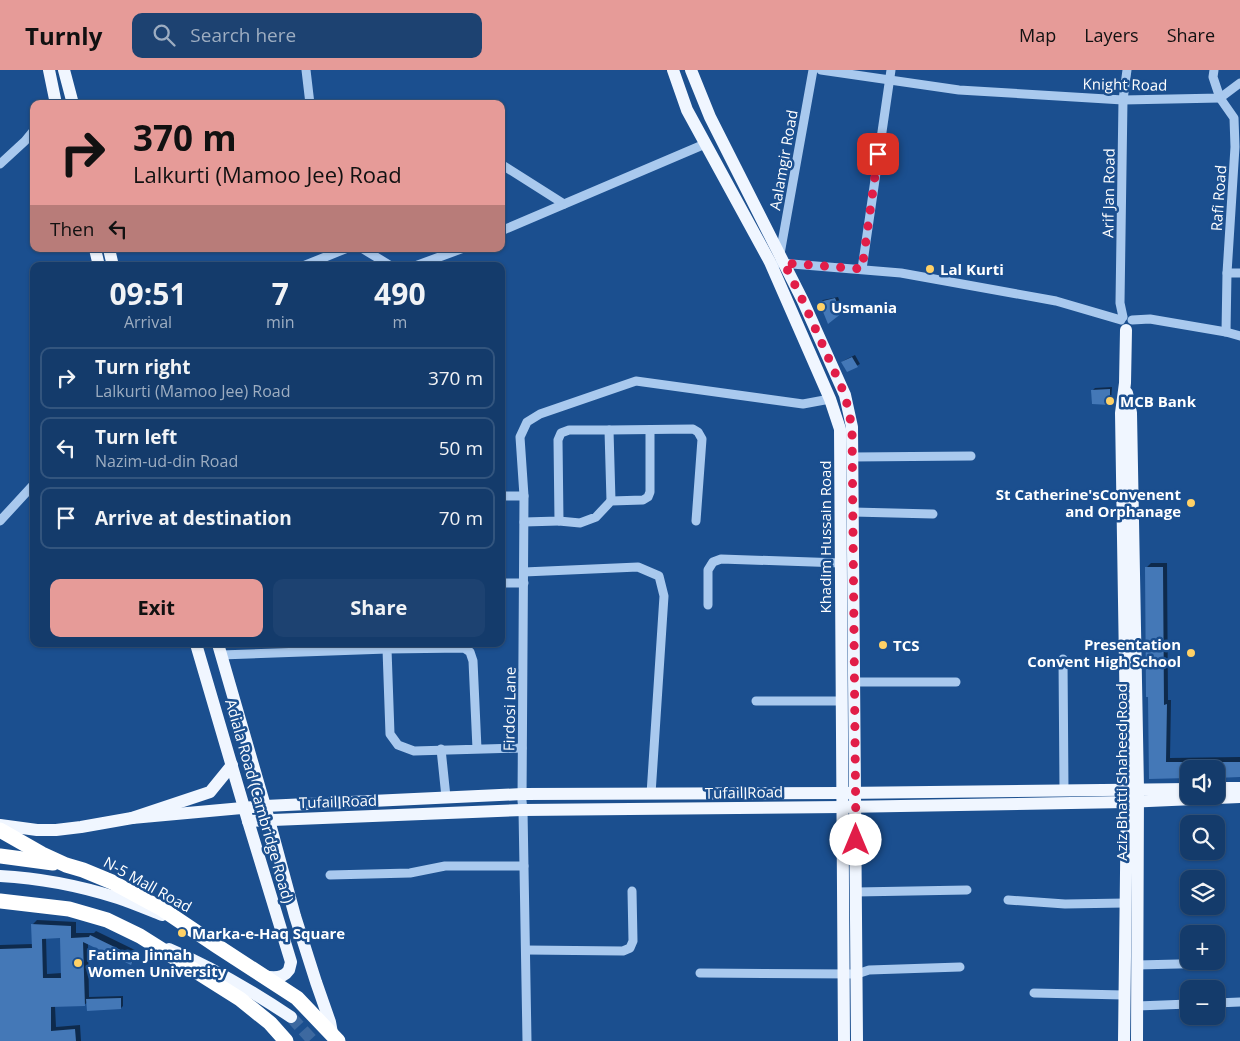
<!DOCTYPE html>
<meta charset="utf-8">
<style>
:root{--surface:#143b6b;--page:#1d4271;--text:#f1f3f6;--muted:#9dadc1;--line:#33557e;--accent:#e69b98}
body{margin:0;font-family:"Open Sans",sans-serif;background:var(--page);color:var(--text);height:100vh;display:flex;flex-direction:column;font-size:19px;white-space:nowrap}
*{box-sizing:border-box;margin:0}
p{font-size:16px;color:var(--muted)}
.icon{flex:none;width:28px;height:28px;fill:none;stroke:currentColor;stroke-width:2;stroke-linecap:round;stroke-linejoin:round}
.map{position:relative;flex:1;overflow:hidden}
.details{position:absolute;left:30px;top:192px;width:475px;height:385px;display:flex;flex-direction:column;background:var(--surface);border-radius:10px;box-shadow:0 1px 4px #0004,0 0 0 1px var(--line)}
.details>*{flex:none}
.guide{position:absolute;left:30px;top:30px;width:475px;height:152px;border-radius:10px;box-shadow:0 1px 4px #0004,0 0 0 1px var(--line);background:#e69b98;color:#111;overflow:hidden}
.controls{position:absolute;left:1180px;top:690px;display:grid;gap:10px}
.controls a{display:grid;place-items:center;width:45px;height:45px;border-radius:10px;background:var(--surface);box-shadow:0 1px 4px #0004,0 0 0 1px var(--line);font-size:25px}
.pin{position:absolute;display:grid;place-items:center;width:42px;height:42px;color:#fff;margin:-21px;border-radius:10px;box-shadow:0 2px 8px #0006}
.me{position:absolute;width:55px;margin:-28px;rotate:0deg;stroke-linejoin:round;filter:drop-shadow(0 0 4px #0008)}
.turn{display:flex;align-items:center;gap:18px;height:105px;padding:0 20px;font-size:22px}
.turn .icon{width:65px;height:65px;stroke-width:2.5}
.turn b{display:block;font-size:35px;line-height:42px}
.then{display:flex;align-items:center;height:48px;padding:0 20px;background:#0003;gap:10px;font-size:19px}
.eta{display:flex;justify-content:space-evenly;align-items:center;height:85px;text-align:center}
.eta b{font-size:30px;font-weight:700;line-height:35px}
.primary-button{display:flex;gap:10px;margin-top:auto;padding:10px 20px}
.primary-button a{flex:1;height:58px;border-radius:10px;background:var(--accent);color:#111;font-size:20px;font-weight:700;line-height:58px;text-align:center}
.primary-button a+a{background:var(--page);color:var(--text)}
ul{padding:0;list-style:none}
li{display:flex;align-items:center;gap:15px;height:62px;margin:0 10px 8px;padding:0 10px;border:2px solid var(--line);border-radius:10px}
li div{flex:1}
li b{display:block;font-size:19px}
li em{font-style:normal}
header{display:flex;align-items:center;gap:30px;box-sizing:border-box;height:70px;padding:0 25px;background:var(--accent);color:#111}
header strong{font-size:24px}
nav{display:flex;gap:28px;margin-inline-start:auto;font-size:18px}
.search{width:350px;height:45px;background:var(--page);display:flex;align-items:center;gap:12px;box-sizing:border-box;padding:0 18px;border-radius:10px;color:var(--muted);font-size:19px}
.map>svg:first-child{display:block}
.shadow{fill:#0007;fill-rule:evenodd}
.building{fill:#4478b7;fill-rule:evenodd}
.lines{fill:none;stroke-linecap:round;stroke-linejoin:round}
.major-tunnel{stroke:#3d69a0;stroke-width:12;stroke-dasharray:12 6;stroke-linecap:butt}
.minor{stroke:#a9c9ee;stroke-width:9}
.major{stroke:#f0f6ff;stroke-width:12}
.highway{stroke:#fff;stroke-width:15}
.route{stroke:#e11d48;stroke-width:9;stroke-dasharray:0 16.2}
.poi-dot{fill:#ffd166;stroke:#1b4f8f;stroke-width:2}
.labels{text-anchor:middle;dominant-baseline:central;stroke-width:5;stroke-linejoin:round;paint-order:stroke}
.street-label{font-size:15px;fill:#fff;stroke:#1b4f8f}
.poi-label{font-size:15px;font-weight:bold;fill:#fff;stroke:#1b4f8f;text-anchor:start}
</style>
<header>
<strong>Turnly</strong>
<div class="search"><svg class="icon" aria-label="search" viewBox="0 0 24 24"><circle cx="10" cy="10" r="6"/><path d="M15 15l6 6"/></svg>Search here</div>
<nav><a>Map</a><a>Layers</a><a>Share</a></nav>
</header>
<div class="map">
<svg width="1240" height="971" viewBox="0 0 1240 971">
<rect width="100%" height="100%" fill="#1b4f8f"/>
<g class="shadow">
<path d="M 838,227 L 843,240 L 841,242 L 821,232 L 823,230 Z"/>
<path d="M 855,285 L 860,294 L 847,301 L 842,292 L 845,290 Z"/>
<path d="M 1112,317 L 1111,331 L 1109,334 L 1093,320 L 1095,318 Z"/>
<path d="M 1151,493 L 1167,493 L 1168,630 L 1171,630 L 1170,688 L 1240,687 L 1240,706 L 1216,699 L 1189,699 L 1161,707 L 1146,498 Z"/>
<path d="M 37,850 L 76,852 L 76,863 L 94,863 L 96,861 L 139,882 L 136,889 L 131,894 L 88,873 L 89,927 L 123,926 L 123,936 L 121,938 L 88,932 L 84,935 L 55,936 L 56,957 L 80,955 L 81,971 L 0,971 L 0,875 L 33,874 L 32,855 ZM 46,867 L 61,867 L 62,903 L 47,904 Z"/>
</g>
<g class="building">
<path d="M 835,228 L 842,243 L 828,254 L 819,232 Z"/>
<path d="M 852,287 L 858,297 L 847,302 L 841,292 Z"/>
<path d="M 1110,319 L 1110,335 L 1092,334 L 1091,320 Z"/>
<path d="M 1145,497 L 1163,497 L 1164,635 L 1167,634 L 1166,692 L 1189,692 L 1189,708 L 1149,709 L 1148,627 L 1146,627 Z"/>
<path d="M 1216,692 L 1240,692 L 1240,707 L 1216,708 Z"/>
<path d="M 31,854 L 71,856 L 71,868 L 89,867 L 90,865 L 135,887 L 131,895 L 83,872 L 85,936 L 51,937 L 51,961 L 75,959 L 76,971 L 0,971 L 0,879 L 32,878 ZM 60,868 L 61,908 L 43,908 L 42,869 Z"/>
<path d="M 121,928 L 121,939 L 87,941 L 86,929 Z"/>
</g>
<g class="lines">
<path class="major-tunnel" d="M 291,947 L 313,971"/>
<g class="minor">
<path d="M 306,0 L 310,34"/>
<path d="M 821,0 L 959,20 L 1123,30 L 1220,28 L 1240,13"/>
<path d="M 1214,0 L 1213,7 L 1220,28 L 1234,48 L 1235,77 L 1227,203 L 1226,262"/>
<path d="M 0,94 L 25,71 L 34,60"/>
<path d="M 501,97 L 504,96 L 564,134"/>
<path d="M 501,161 L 705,74"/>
<path d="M 363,179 L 391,196"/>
<path d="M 780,184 L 813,0"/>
<path d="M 780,193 L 901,203 L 1056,231 L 1121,250"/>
<path d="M 303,196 L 345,179"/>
<path d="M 415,196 L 461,179"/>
<path d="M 862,199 L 891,0"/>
<path d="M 1227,203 L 1240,203"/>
<path d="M 1123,247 L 1120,233 L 1123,30 L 1127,0"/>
<path d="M 1132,250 L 1150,249 L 1226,262 L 1240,266"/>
<path d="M 609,360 L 611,431"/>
<path d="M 853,387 L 971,386"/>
<path d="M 501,426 L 524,426"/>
<path d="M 853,442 L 933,444"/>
<path d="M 0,451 L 34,414"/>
<path d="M 559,451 L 580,453 L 596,447 L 611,431 L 643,430 L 648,427 L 650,422 L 650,360"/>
<path d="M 524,452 L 559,451 L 558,370 L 561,363 L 569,360 L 609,360 L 693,359 L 698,362 L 702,369 L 696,451"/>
<path d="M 524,502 L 638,497 L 659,506 L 664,526 L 651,724"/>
<path d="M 501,513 L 524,513"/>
<path d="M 708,535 L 708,500 L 713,492 L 721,489 L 841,493"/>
<path d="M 221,585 L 387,579"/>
<path d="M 1063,589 L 1064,720"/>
<path d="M 855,612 L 956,612"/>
<path d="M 756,631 L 842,631"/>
<path d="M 441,679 L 446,727"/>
<path d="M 477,679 L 473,591 L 470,582 L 464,578 L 387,579 L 390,664 L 398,675 L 414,681 L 522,678"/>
<path d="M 330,805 L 410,803 L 445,796 L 524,796"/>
<path d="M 856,822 L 967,820"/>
<path d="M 1008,830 L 1065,834 L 1125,833"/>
<path d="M 526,880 L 623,881 L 630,878 L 633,871 L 632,821"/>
<path d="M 1137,895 L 1219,893"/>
<path d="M 700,903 L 857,904 L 869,900 L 960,897"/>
<path d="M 1034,923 L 1124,925"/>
<path d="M 1216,933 L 1240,932"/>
<path d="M 1137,936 L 1189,934"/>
<path d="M 527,971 L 523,740 L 522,731 L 524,426 L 520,367 L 527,352 L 540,344 L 636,311 L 803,334 L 830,329"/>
</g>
<g class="major">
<path d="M 49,0 L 56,34"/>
<path d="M 64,0 L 73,34"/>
<path d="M 673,0 L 687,40 L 770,192 L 830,329 L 840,359 L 844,971"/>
<path d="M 691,0 L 710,47 L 803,231 L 845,325 L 852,357 L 857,971"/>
<path d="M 95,179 L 99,196"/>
<path d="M 109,179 L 113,196"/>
<path d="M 1127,323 L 1131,343 L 1138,719 L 1137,971"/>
<path d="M 196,574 L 248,751 L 291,892 C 291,892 289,900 289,900 C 283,909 272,908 264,906"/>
<path d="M 218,574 L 269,750 L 295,846 L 316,912 L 330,952 L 332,963"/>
<path d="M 1216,718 L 1240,718"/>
<path d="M 132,748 L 265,736 L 522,724 L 843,723 L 1189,719"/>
<path d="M 248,751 L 523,740 L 842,737 L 1126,732 L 1240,727"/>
<path d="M 0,755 L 37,760 L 56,760 L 81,757 L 132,748 L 210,722 L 232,695"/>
<path d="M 0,806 C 40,808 80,816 118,828 C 133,833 147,839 162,845"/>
<path d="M 169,879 C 212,897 252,921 291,947"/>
<path d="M 1124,971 L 1127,719 L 1121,343 L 1125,313 L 1126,260"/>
</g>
<g class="highway">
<path d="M 0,760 L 42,784 L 66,795 L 83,800 L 112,812 L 162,839 L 217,876 L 297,928 L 338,971"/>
<path d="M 0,786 L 53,793"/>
<path d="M 0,831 L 69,839 L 107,850 L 140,866 L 240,929 L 270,953 L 286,971"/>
</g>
</g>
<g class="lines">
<path class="route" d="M 856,770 L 852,357 L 845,325 L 803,231 L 784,193 L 862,199 L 878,84"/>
</g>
<g class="poi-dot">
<circle cx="930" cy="199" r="5"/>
<circle cx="821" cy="237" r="5"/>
<circle cx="1110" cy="331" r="5"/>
<circle cx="1191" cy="433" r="5"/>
<circle cx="883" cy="575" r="5"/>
<circle cx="1191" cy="583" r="5"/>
<circle cx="182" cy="863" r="5"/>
<circle cx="78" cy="893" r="5"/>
</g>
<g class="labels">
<g class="street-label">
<text transform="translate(1125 14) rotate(1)">Knight Road</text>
<text transform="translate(783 90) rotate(-80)">Aalamgir Road</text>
<text transform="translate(1108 123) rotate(-89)">Arif Jan Road</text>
<text transform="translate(1218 128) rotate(-86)">Rafi Road</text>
<text transform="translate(825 467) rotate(-90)">Khadim Hussain Road</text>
<text transform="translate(509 639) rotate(-89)">Firdosi Lane</text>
<text transform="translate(1121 702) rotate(-90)">Aziz Bhatti Shaheed Road</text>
<text transform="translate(744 722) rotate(-1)">Tufail Road</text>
<text transform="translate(260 731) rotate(74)">Adiala Road (Cambridge Road)</text>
<text transform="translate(338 731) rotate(-2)">Tufail Road</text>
<text transform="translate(148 814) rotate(29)">N-5 Mall Road</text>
</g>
<g class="poi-label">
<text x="940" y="199">Lal Kurti</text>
<text x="831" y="237">Usmania</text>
<text x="1120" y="331">MCB Bank</text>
<text x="1181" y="424" text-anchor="end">St Catherine'sConvenent<tspan x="1181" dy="17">and Orphanage</tspan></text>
<text x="1181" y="574" text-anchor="end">Presentation<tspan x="1181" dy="17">Convent High School</tspan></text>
<text x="893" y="575">TCS</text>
<text x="192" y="863">Marka-e-Haq Square</text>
<text x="88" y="884">Fatima Jinnah<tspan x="88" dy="17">Women University</tspan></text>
</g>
</g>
</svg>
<div class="controls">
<a><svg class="icon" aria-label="sound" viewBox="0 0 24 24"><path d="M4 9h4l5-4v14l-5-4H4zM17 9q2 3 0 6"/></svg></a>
<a><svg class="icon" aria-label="search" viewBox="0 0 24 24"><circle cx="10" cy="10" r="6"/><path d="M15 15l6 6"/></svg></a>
<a><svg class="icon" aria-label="layers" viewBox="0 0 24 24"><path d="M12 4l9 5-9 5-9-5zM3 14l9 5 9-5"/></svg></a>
<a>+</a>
<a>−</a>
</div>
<div class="pin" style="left:878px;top:84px;background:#d93025"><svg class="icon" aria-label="arrive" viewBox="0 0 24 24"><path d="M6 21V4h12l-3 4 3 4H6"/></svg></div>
<svg class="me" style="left:856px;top:770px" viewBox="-20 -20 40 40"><circle r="19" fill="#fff"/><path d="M0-13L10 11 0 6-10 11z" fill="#e11d48"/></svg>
<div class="guide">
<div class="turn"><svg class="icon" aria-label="right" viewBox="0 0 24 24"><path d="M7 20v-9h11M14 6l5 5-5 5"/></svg><div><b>370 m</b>Lalkurti (Mamoo Jee) Road</div></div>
<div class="then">Then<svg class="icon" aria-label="left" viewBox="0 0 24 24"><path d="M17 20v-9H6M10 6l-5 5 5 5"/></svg></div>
</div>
<section class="details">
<div class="eta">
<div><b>09:51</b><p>Arrival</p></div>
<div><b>7</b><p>min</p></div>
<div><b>490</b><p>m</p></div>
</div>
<ul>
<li><svg class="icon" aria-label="right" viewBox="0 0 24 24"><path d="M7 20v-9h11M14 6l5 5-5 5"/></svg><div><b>Turn right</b><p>Lalkurti (Mamoo Jee) Road</p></div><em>370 m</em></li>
<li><svg class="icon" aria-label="left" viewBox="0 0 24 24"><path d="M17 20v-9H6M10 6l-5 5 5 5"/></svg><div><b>Turn left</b><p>Nazim-ud-din Road</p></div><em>50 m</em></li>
<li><svg class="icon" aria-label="arrive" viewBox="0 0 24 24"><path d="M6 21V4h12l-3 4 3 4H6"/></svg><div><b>Arrive at destination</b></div><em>70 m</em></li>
</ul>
<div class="primary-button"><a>Exit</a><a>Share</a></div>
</section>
</div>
